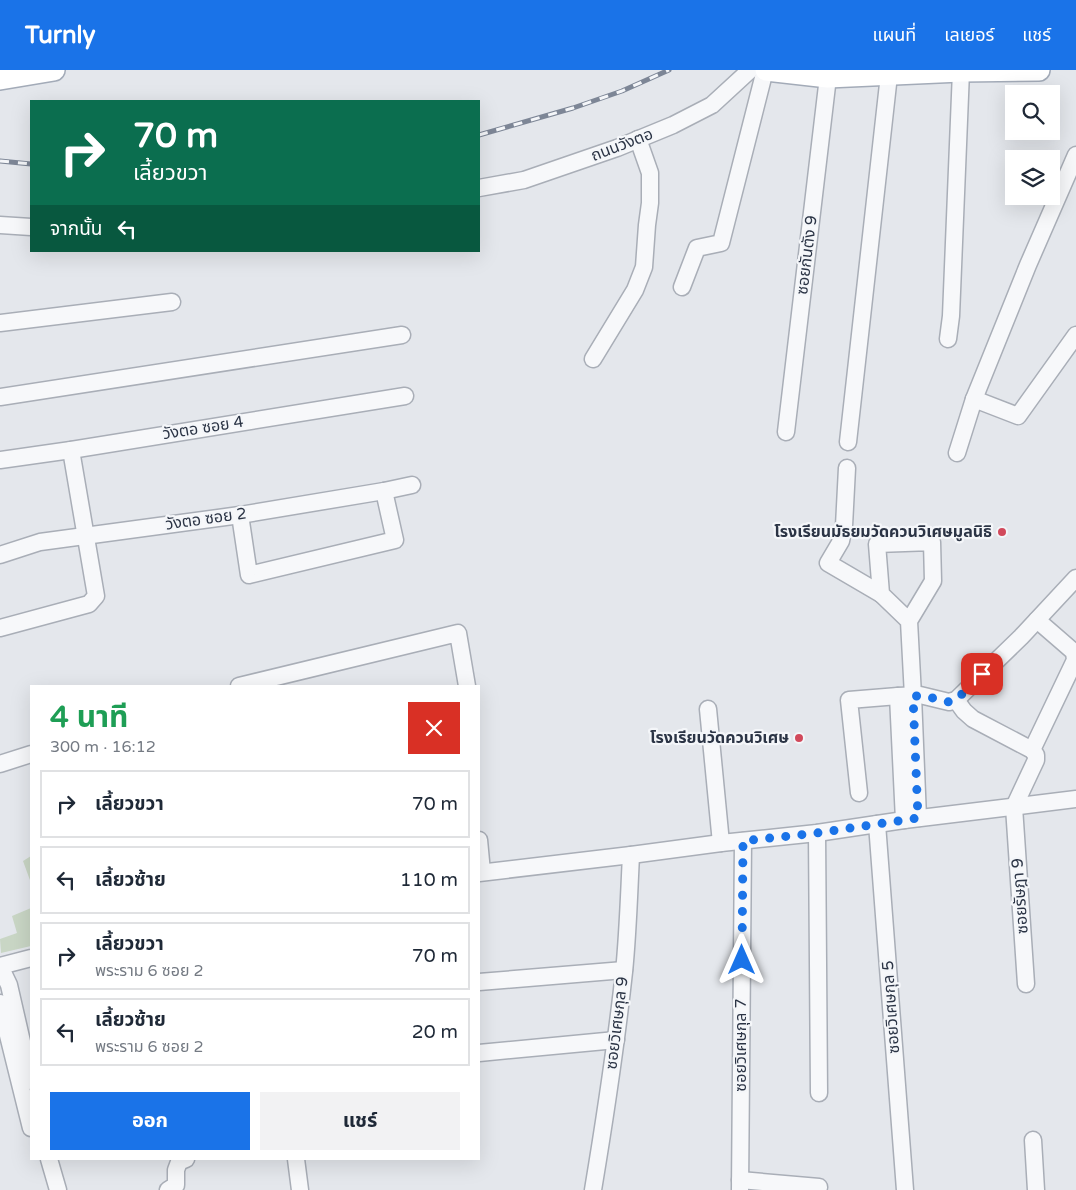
<!DOCTYPE html>
<html lang="th">
<meta charset="utf-8">
<style>
:root{--surface:#fff;--page:#f2f2f3;--text:#1f2937;--muted:#747a83;--line:#e0e1e3;--accent:#1a73e8}
body{margin:0;font-family:"Varela Round","Noto Sans Thai",sans-serif;background:var(--page);color:var(--text);height:100vh;display:flex;flex-direction:column;font-size:19px;white-space:nowrap}
*{box-sizing:border-box;margin:0}
p{font-size:16px;color:var(--muted)}
.icon{flex:none;width:28px;height:28px;fill:none;stroke:currentColor;stroke-width:2;stroke-linecap:round;stroke-linejoin:round}
.map{position:relative;flex:1;overflow:hidden}
.details{position:absolute;left:30px;top:615px;width:450px;height:475px;display:flex;flex-direction:column;background:var(--surface);border-radius:0px;box-shadow:0 5px 20px #0002}
.details>*{flex:none}
.hud{position:absolute;left:30px;top:30px;width:450px;height:152px;border-radius:0px;box-shadow:0 5px 20px #0002;background:#0b6e4f;color:#fff;overflow:hidden}
.fabs{position:absolute;left:1005px;top:15px;display:grid;gap:10px}
.fabs a{display:grid;place-items:center;width:55px;height:55px;border-radius:0px;background:var(--surface);box-shadow:0 5px 20px #0002;font-size:25px}
.pin{position:absolute;display:grid;place-items:center;width:42px;height:42px;color:#fff;margin:-21px;border-radius:10px;box-shadow:0 2px 8px #0006}
.me{position:absolute;width:55px;margin:-28px;rotate:0deg;stroke-linejoin:round;filter:drop-shadow(0 0 4px #0008)}
.turn{display:flex;align-items:center;gap:18px;height:105px;padding:0 20px;font-size:22px}
.turn .icon{width:65px;height:65px;stroke-width:2.5}
.turn b{display:block;font-size:35px;line-height:42px}
.then{display:flex;align-items:center;height:48px;padding:0 20px;background:#0003;gap:10px;font-size:19px}
.round{display:grid;place-items:center;flex:none;width:52px;height:52px;border-radius:0px;background:var(--page)}
.overview{display:flex;align-items:center;justify-content:space-between;height:85px;padding:0 20px}
h1{font-size:30px;font-weight:700;line-height:38px;color:#1e9e55}
.primary-button{display:flex;gap:10px;margin-top:auto;padding:10px 20px}
.primary-button a{flex:1;height:58px;border-radius:0px;background:var(--accent);color:#fff;font-size:20px;font-weight:700;line-height:58px;text-align:center}
.primary-button a+a{background:var(--page);color:var(--text)}
ul{padding:0;list-style:none}
li{display:flex;align-items:center;gap:15px;height:68px;margin:0 10px 8px;padding:0 10px;border:2px solid var(--line);border-radius:0px}
li div{flex:1}
li b{display:block;font-size:19px}
li em{font-style:normal}
header{display:flex;align-items:center;gap:30px;box-sizing:border-box;height:70px;padding:0 25px;background:var(--accent);color:#fff}
header strong{font-size:24px}
nav{display:flex;gap:28px;margin-inline-start:auto;font-size:18px}
.map>svg:first-child{display:block}
.green{fill:#c9d6c5}
.lines{fill:none;stroke-linecap:round;stroke-linejoin:round}
.minor-casing{stroke:#a9aeb7;stroke-width:19}
.major-casing{stroke:#a3abb8;stroke-width:24}
.minor{stroke:#f7f8fa;stroke-width:16}
.major{stroke:#fff;stroke-width:21}
.rail-casing{stroke:#7d8696;stroke-width:5}
.rail{stroke:#f4f6f9;stroke-width:3;stroke-dasharray:9;stroke-linecap:butt}
.route{stroke:#1a73e8;stroke-width:9;stroke-dasharray:0 16.2}
.poi-dot{fill:#d1495b;stroke:#f4f6f9;stroke-width:2}
.labels{text-anchor:middle;dominant-baseline:central;stroke-width:4.5;stroke-linejoin:round;paint-order:stroke}
.street-label{font-size:16px;fill:#2b3445;stroke:#f4f6f9}
.poi-label{font-size:16px;font-weight:bold;fill:#2b3445;stroke:#f4f6f9;text-anchor:end}
</style>
<header>
<strong>Turnly</strong>
<nav><a>แผนที่</a><a>เลเยอร์</a><a>แชร์</a></nav>
</header>
<div class="map">
<svg width="1076" height="1120" viewBox="0 0 1076 1120">
<rect width="100%" height="100%" fill="#e4e7ec"/>
<g class="green">
<path d="M 31,786 L 31,813 L 23,791 Z"/>
<path d="M 31,838 L 31,876 L 1,883 L 0,869 L 17,863 L 12,846 Z"/>
</g>
<g class="lines">
<g class="minor-casing">
<g id="minor">
<path d="M 479,118 L 524,110 L 617,78 L 673,55 L 712,35 L 750,0"/>
<path d="M 0,155 L 31,157"/>
<path d="M 682,217 L 697,178 L 721,173 L 765,0"/>
<path d="M 0,253 L 172,232"/>
<path d="M 948,269 L 951,246 L 961,1"/>
<path d="M 593,289 L 635,220 L 644,197 L 647,155 L 650,133 L 650,103 L 638,69"/>
<path d="M 0,327 L 402,265"/>
<path d="M 974,329 L 1018,346 L 1076,265"/>
<path d="M 786,362 L 828,7"/>
<path d="M 848,372 L 889,5"/>
<path d="M 957,383 L 974,329 L 1028,195 L 1076,85"/>
<path d="M 0,390 L 71,380 L 405,326"/>
<path d="M 847,398 L 844,456 L 841,471 L 828,493 L 881,524"/>
<path d="M 240,445 L 249,505 L 395,470 L 384,421"/>
<path d="M 0,485 L 40,472 L 240,445 L 384,421 L 412,415"/>
<path d="M 909,551 L 933,511 L 932,472 L 877,474 L 881,524 L 909,551 L 913,626 L 918,748"/>
<path d="M 0,558 L 89,534 L 96,526 L 71,380"/>
<path d="M 239,616 L 458,563 L 467,616"/>
<path d="M 956,630 L 964,641 L 973,649 L 1032,680 L 1036,685 L 1036,690 L 1014,737 L 1026,914"/>
<path d="M 708,639 L 721,773"/>
<path d="M 1032,680 L 1075,590 L 1074,582 L 1037,550"/>
<path d="M 0,694 L 31,684"/>
<path d="M 859,723 L 849,630 L 898,626"/>
<path d="M 904,750 L 898,626 L 920,625 L 949,632 L 956,630 L 1021,567 L 1076,508"/>
<path d="M 877,754 L 905,1120"/>
<path d="M 817,763 L 819,1023"/>
<path d="M 479,770 L 482,802"/>
<path d="M 479,803 L 631,785 L 721,773 L 817,763 L 904,750 L 1076,729"/>
<path d="M 0,896 L 9,915 L 31,1011"/>
<path d="M 0,896 L 31,888"/>
<path d="M 479,912 L 624,900"/>
<path d="M 0,933 L 31,1058"/>
<path d="M 479,983 L 616,970"/>
<path d="M 1033,1070 L 1036,1120"/>
<path d="M 49,1089 L 58,1120"/>
<path d="M 296,1089 L 300,1120"/>
<path d="M 740,1110 L 819,1117"/>
<path d="M 168,1120 L 176,1115 L 176,1100 L 179,1092 L 186,1089"/>
<path d="M 593,1120 C 605,1048 616,975 624,902 C 628,863 629,824 631,785"/>
<path d="M 740,1120 L 743,771"/>
</g>
</g>
<g class="major-casing">
<g id="major">
<path d="M 766,0 L 828,7 L 961,1 L 1039,0"/>
<path d="M 0,9 L 54,0"/>
</g>
</g>
<use href="#minor" class="minor"/>
<use href="#major" class="major"/>
<g class="rail-casing">
<g id="rail">
<path d="M 479,65 L 573,38 L 622,21 L 669,0"/>
<path d="M 0,91 L 31,94"/>
</g>
</g>
<use href="#rail" class="rail"/>
</g>
<g class="lines">
<path class="route" d="M 742,890 L 743,771 L 817,763 L 918,748 L 913,626 L 925,626 L 949,632 L 956,630 L 982,604"/>
</g>
<g class="poi-dot">
<circle cx="1002" cy="462" r="5"/>
<circle cx="799" cy="668" r="5"/>
</g>
<g class="labels">
<g class="street-label">
<text transform="translate(622 75) rotate(-21)">ถนนวังตอ</text>
<text transform="translate(807 185) rotate(-83)">ซอยกันตัง 9</text>
<text transform="translate(203 358) rotate(-9)">วังตอ ซอย 4</text>
<text transform="translate(206 449) rotate(-8)">วังตอ ซอย 2</text>
<text transform="translate(1020 826) rotate(-94)">ซอยรัษฎา 9</text>
<text transform="translate(891 937) rotate(-94)">ซอยวิเศษกุล 5</text>
<text transform="translate(617 953) rotate(-83)">ซอยวิเศษกุล 9</text>
<text transform="translate(741 975) rotate(-90)">ซอยวิเศษกุล 7</text>
</g>
<g class="poi-label">
<text x="992" y="462">โรงเรียนมัธยมวัดควนวิเศษมูลนิธิ</text>
<text x="789" y="668">โรงเรียนวัดควนวิเศษ</text>
</g>
</g>
</svg>
<div class="fabs">
<a><svg class="icon" aria-label="search" viewBox="0 0 24 24"><circle cx="10" cy="10" r="6"/><path d="M15 15l6 6"/></svg></a>
<a><svg class="icon" aria-label="layers" viewBox="0 0 24 24"><path d="M12 4l9 5-9 5-9-5zM3 14l9 5 9-5"/></svg></a>
</div>
<div class="pin" style="left:982px;top:604px;background:#d93025"><svg class="icon" aria-label="arrive" viewBox="0 0 24 24"><path d="M6 21V4h12l-3 4 3 4H6"/></svg></div>
<svg class="me" style="left:742px;top:890px" viewBox="-20 -20 40 40"><path d="M0-17L14 15 0 8-14 15z" fill="#1a73e8" stroke="#fff" stroke-width="4"/></svg>
<div class="hud">
<div class="turn"><svg class="icon" aria-label="right" viewBox="0 0 24 24"><path d="M7 20v-9h11M14 6l5 5-5 5"/></svg><div><b>70 m</b>เลี้ยวขวา</div></div>
<div class="then">จากนั้น<svg class="icon" aria-label="left" viewBox="0 0 24 24"><path d="M17 20v-9H6M10 6l-5 5 5 5"/></svg></div>
</div>
<section class="details">
<div class="overview"><div><h1>4 นาที</h1><p>300 m · 16:12</p></div><a class="round" style="background:#d93025;color:#fff"><svg class="icon" aria-label="close" viewBox="0 0 24 24"><path d="M6 6l12 12M18 6L6 18"/></svg></a></div>
<ul>
<li><svg class="icon" aria-label="right" viewBox="0 0 24 24"><path d="M7 20v-9h11M14 6l5 5-5 5"/></svg><div><b>เลี้ยวขวา</b></div><em>70 m</em></li>
<li><svg class="icon" aria-label="left" viewBox="0 0 24 24"><path d="M17 20v-9H6M10 6l-5 5 5 5"/></svg><div><b>เลี้ยวซ้าย</b></div><em>110 m</em></li>
<li><svg class="icon" aria-label="right" viewBox="0 0 24 24"><path d="M7 20v-9h11M14 6l5 5-5 5"/></svg><div><b>เลี้ยวขวา</b><p>พระราม 6 ซอย 2</p></div><em>70 m</em></li>
<li><svg class="icon" aria-label="left" viewBox="0 0 24 24"><path d="M17 20v-9H6M10 6l-5 5 5 5"/></svg><div><b>เลี้ยวซ้าย</b><p>พระราม 6 ซอย 2</p></div><em>20 m</em></li>
</ul>
<div class="primary-button"><a>ออก</a><a>แชร์</a></div>
</section>
</div>
